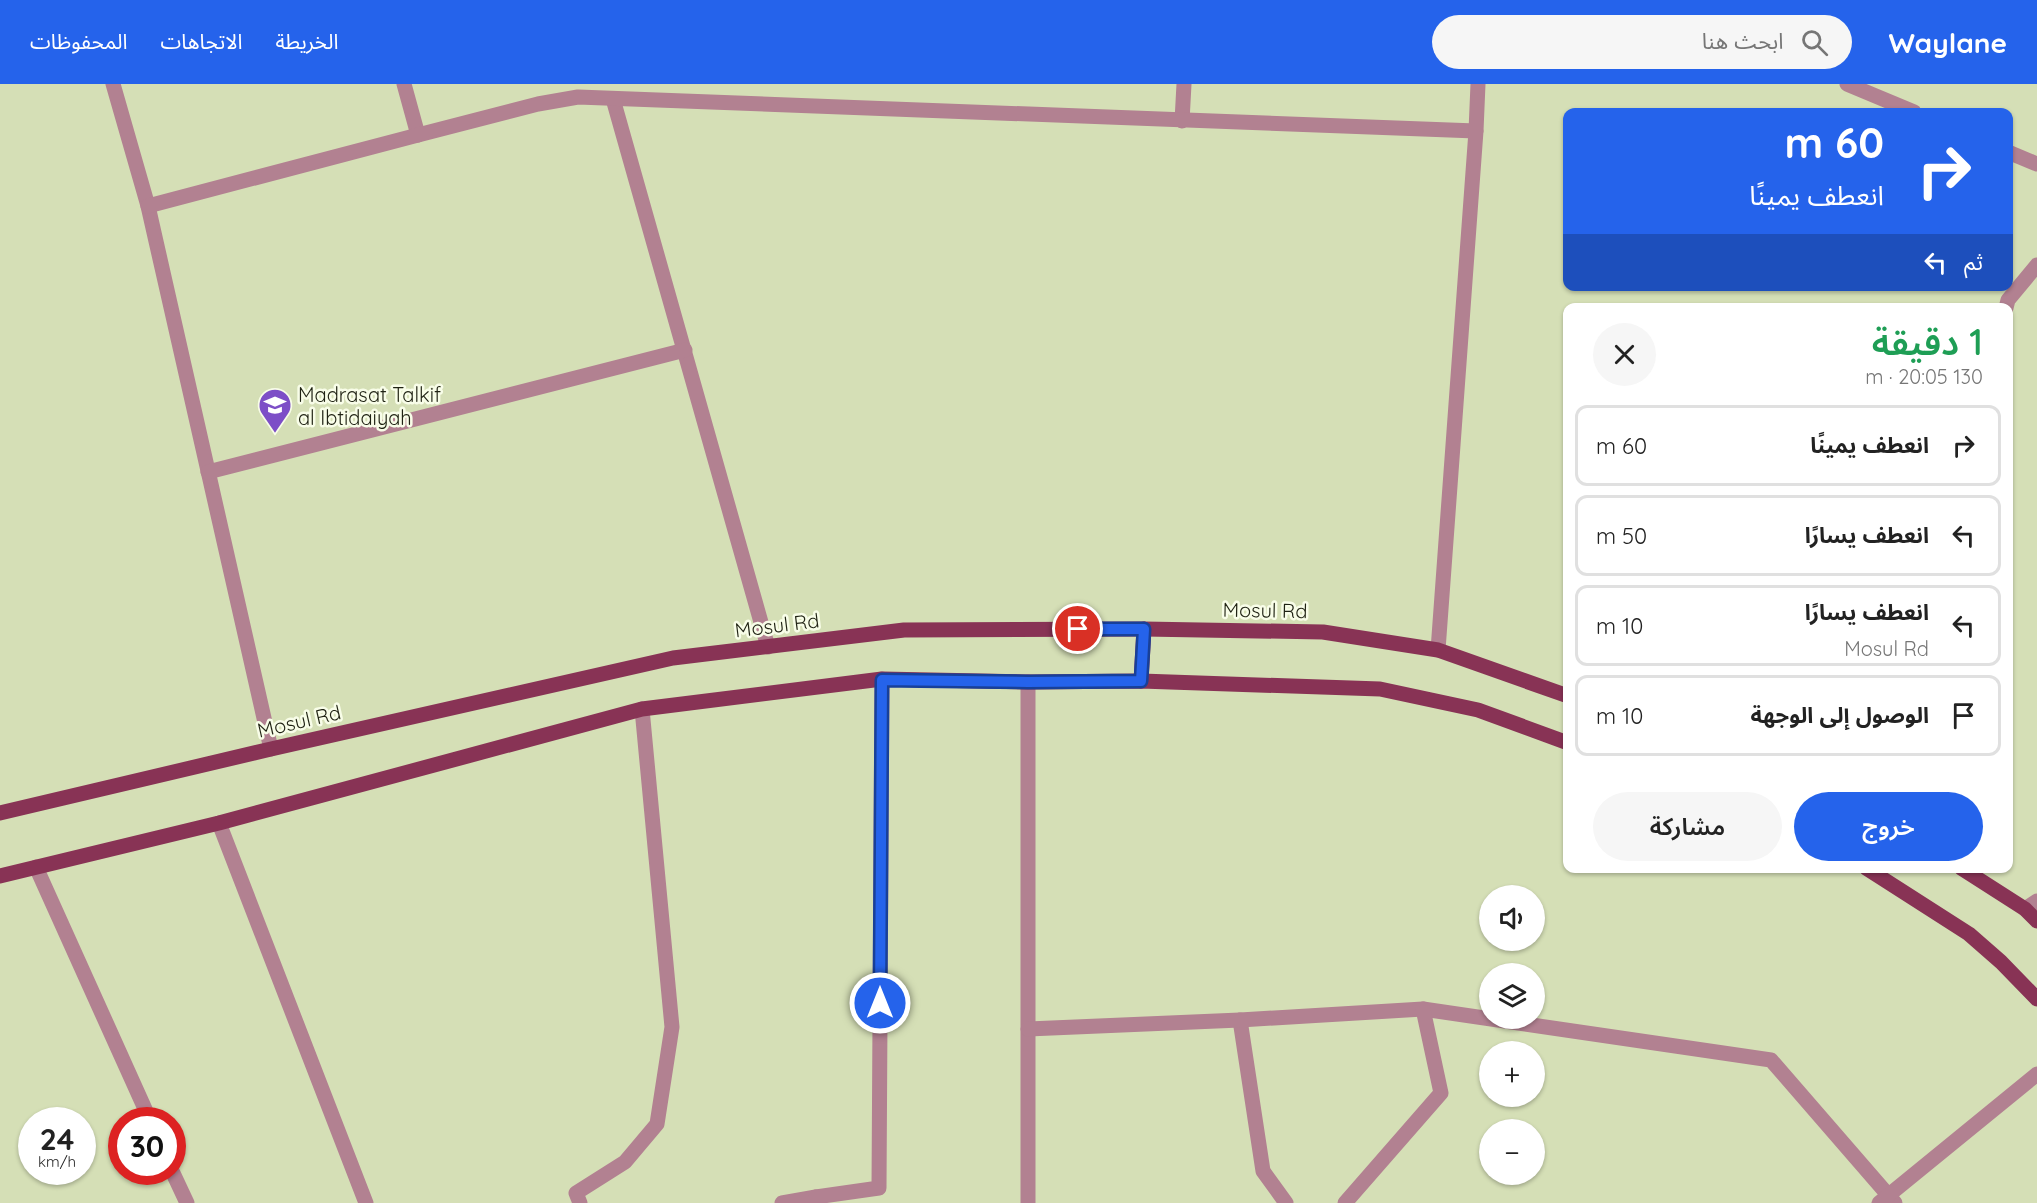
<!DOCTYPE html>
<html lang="ar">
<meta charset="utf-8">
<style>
:root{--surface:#fff;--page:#f6f6f6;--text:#222;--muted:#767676;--line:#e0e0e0;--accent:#2563eb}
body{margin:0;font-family:Quicksand,"Noto Sans Arabic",sans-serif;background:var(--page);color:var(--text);direction:rtl;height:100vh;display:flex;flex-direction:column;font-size:22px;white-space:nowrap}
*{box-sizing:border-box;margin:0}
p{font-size:20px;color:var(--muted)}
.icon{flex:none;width:33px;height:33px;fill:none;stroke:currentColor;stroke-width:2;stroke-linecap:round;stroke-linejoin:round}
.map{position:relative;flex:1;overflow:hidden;direction:ltr}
.panel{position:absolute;left:1563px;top:219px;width:450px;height:570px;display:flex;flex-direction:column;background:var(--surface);border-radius:12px;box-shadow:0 2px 4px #0004;direction:rtl}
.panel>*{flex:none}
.hud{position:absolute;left:1563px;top:24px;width:450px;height:183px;border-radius:12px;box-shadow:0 2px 4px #0004;direction:rtl;background:#2563eb;color:#fff;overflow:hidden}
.controls{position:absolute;left:1479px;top:801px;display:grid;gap:12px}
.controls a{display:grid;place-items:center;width:66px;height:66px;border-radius:50%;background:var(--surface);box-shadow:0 2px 4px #0004;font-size:30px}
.speed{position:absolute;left:18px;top:1023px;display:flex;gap:12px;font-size:30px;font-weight:700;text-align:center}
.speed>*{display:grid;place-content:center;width:78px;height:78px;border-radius:50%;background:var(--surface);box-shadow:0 2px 4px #0004;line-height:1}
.speed small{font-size:15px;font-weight:400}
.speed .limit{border:9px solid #d22;background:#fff;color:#111}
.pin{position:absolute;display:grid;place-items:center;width:51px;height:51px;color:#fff;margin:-26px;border:3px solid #fff;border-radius:50%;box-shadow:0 2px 6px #0007}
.me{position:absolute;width:66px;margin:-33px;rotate:0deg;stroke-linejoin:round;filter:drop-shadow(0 0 4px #0008)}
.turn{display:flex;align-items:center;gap:21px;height:126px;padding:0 30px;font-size:27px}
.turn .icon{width:78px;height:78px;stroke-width:2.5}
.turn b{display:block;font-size:42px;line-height:51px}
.then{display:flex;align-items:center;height:57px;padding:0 30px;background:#0003;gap:12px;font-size:22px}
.round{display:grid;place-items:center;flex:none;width:63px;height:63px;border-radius:32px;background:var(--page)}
.headline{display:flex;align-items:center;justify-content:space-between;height:102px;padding:0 30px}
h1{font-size:36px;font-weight:600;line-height:45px;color:#1e9e55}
.cta{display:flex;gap:12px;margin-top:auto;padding:12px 30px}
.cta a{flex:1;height:69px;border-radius:36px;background:var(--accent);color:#fff;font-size:24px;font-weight:600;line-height:69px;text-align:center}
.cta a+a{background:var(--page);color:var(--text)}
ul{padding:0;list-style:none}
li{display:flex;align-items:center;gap:18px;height:81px;margin:0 12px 9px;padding:0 18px;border:3px solid var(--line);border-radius:12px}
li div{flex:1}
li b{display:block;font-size:22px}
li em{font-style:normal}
header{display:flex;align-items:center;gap:36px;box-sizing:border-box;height:84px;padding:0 30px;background:var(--accent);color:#fff}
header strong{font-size:28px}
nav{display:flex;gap:33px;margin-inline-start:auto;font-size:21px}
.search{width:420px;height:54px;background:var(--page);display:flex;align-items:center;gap:15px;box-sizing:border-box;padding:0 21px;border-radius:33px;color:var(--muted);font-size:22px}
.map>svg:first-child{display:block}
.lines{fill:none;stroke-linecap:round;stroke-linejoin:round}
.minor{stroke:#b28191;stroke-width:15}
.primary{stroke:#835;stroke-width:15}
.route-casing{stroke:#184099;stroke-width:15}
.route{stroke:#2563eb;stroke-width:10}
.labels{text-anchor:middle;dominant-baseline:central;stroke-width:5;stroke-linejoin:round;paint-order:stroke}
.poi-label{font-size:20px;fill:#1f2213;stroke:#f8fde8;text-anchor:start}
.street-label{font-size:20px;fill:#1f2213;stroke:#f8fde8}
</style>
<header>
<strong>Waylane</strong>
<div class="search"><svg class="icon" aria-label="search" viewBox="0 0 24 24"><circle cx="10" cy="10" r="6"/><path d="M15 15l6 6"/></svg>ابحث هنا</div>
<nav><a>الخريطة</a><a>الاتجاهات</a><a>المحفوظات</a></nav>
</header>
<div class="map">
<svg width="2037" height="1119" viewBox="0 0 2037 1119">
<rect width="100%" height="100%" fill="#d5dfb6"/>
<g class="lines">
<g class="minor">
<path d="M 113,0 L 148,122 L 271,665"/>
<path d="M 404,0 L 418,51"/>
<path d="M 1847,0 L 1914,28"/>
<path d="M 613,15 L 768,563"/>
<path d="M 1182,37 L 1184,0"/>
<path d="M 2008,68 L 2037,80"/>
<path d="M 148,122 L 418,51 L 538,20 L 578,13 L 1476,47"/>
<path d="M 2006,224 L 2008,216 L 2037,181"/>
<path d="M 208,388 L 685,266"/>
<path d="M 1438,566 L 1476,47 L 1478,0"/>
<path d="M 1028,598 L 1028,1119"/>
<path d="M 219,739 L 366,1119"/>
<path d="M 36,783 L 150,1036"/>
<path d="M 2025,825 L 2037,817"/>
<path d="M 1240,936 L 1263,1087 L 1286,1119"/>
<path d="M 1028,945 L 1240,936 L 1423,925 L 1771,976 L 1895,1119"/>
<path d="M 172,1087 L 187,1119"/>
<path d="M 580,1119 L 576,1109 L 625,1078 L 657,1040 L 672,943 L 642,625"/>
<path d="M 782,1119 L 816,1113"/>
<path d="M 816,1119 L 816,1113 L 879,1104 L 882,595"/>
<path d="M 1345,1119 L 1441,1009 L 1423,925"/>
<path d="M 1879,1119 L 2037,990"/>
</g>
<g class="primary">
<path d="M 1141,597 L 1144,545"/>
<path d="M 0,729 L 271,665 L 673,574 L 904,546 L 1144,545 L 1323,548 L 1438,566 L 1568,612"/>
<path d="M 1866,784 L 1969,850 L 2001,878 L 2037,915"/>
<path d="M 1961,784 L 2025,825 L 2037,837"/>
<path d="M 0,792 L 219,739 L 642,625 L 882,595 L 1028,598 L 1141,597 L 1380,605 L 1478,626 L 1568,659"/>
</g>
</g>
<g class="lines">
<g class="route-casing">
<path id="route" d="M 880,919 L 882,596 L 1028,598 L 1141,597 L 1144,545 L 1078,545"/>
</g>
<use href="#route" class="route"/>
</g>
<defs>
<g id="school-pin" transform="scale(1.725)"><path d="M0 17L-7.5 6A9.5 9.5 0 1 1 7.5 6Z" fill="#7d4ec7" stroke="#f8fde8"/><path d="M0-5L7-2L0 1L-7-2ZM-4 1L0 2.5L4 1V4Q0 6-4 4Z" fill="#fff"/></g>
</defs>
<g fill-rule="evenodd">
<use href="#school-pin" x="275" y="321"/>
</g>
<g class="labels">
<g class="poi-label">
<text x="298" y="310">Madrasat Talkif<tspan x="298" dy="23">al Ibtidaiyah</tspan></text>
</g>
<g class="street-label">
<text transform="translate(1265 526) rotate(1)">Mosul Rd</text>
<text transform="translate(777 541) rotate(-7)">Mosul Rd</text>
<text transform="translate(299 637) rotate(-13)">Mosul Rd</text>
</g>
</g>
</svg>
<div class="controls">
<a><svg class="icon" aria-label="sound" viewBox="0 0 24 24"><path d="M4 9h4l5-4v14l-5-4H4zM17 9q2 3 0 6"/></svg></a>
<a><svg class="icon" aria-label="layers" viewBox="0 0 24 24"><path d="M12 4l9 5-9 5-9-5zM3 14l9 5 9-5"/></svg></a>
<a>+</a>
<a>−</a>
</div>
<div class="speed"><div>24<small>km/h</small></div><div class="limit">30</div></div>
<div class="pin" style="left:1078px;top:545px;background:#d93025"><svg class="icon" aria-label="arrive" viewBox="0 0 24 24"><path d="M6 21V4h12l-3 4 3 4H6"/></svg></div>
<svg class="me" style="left:880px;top:919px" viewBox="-20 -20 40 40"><circle r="17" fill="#2563eb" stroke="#fff" stroke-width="3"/><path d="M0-11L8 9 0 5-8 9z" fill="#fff"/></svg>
<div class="hud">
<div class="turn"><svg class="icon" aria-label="right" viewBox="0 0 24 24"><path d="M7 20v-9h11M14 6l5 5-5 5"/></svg><div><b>60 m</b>انعطف يمينًا</div></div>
<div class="then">ثم<svg class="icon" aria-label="left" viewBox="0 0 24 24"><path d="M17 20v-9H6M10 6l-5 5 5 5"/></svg></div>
</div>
<section class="panel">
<div class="headline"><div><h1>1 دقيقة</h1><p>130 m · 20:05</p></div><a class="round"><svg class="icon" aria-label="close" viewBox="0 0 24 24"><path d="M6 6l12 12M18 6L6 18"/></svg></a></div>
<ul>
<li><svg class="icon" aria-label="right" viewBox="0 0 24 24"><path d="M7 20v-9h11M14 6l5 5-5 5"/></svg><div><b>انعطف يمينًا</b></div><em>60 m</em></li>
<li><svg class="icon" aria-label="left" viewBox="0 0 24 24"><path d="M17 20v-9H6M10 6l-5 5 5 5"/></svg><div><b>انعطف يسارًا</b></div><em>50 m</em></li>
<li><svg class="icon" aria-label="left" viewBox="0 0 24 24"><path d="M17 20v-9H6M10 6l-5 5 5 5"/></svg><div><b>انعطف يسارًا</b><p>Mosul Rd</p></div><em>10 m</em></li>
<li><svg class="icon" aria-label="arrive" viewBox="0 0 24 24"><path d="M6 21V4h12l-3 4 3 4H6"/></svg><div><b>الوصول إلى الوجهة</b></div><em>10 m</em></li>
</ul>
<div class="cta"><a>خروج</a><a>مشاركة</a></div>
</section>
</div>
